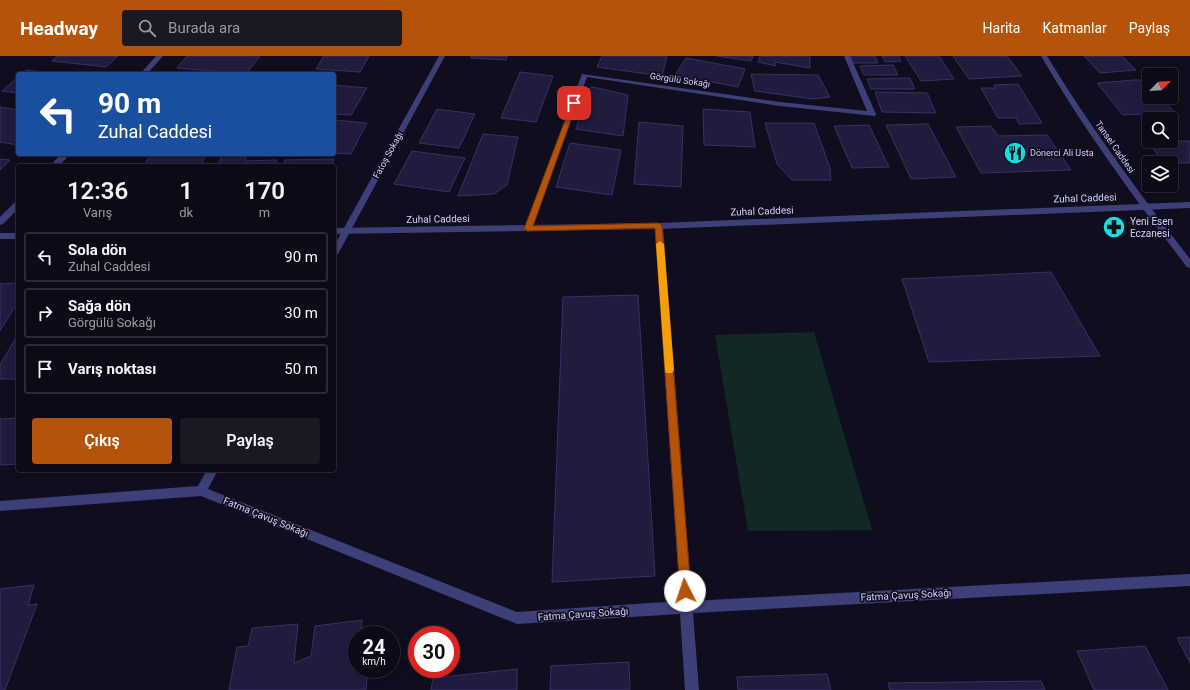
<!DOCTYPE html>
<html lang="tr">
<meta charset="utf-8">
<style>
:root{--surface:#0c0a16;--page:#1a1823;--text:#f1f3f6;--muted:#9a9aa1;--line:#2c2b35;--accent:#b45309}
body{margin:0;font-family:Roboto,sans-serif;background:var(--page);color:var(--text);height:100vh;display:flex;flex-direction:column;font-size:15px;white-space:nowrap}
*{box-sizing:border-box;margin:0}
p{font-size:13px;color:var(--muted)}
.icon{flex:none;width:22px;height:22px;fill:none;stroke:currentColor;stroke-width:2;stroke-linecap:round;stroke-linejoin:round}
.map{position:relative;flex:1;overflow:hidden}
.details{position:absolute;left:16px;top:108px;width:320px;height:308px;display:flex;flex-direction:column;background:var(--surface);border-radius:4px;box-shadow:0 2px 10px #0003,0 0 0 1px var(--line)}
.details>*{flex:none}
.guide{position:absolute;left:16px;top:16px;width:320px;height:84px;border-radius:4px;box-shadow:0 2px 10px #0003,0 0 0 1px var(--line);background:#1a4fa0;color:#fff;overflow:hidden}
.needle{width:26px;rotate:66deg}
.fabs{position:absolute;left:1142px;top:12px;display:grid;gap:8px}
.fabs a{display:grid;place-items:center;width:36px;height:36px;border-radius:4px;background:var(--surface);box-shadow:0 2px 10px #0003,0 0 0 1px var(--line);font-size:20px}
.speed{position:absolute;left:348px;top:570px;display:flex;gap:8px;font-size:20px;font-weight:700;text-align:center}
.speed>*{display:grid;place-content:center;width:52px;height:52px;border-radius:50%;background:var(--surface);box-shadow:0 2px 10px #0003,0 0 0 1px var(--line);line-height:1}
.speed small{font-size:10px;font-weight:400}
.speed .limit{border:6px solid #d22;background:#fff;color:#111}
.pin{position:absolute;display:grid;place-items:center;width:34px;height:34px;color:#fff;margin:-17px;border-radius:8px;box-shadow:0 2px 6px #0006}
.me{position:absolute;width:44px;margin:-22px;rotate:356deg;stroke-linejoin:round;filter:drop-shadow(0 0 3px #0008)}
.turn{display:flex;align-items:center;gap:14px;height:84px;padding:0 16px;font-size:18px}
.turn .icon{width:52px;height:52px;stroke-width:2.5}
.turn b{display:block;font-size:28px;line-height:34px}
.eta{display:flex;justify-content:space-evenly;align-items:center;height:68px;text-align:center}
.eta b{font-size:24px;font-weight:600;line-height:28px}
.primary-button{display:flex;gap:8px;margin-top:auto;padding:8px 16px}
.primary-button a{flex:1;height:46px;border-radius:4px;background:var(--accent);color:#fff;font-size:16px;font-weight:600;line-height:46px;text-align:center}
.primary-button a+a{background:var(--page);color:var(--text)}
ul{padding:0;list-style:none}
li{display:flex;align-items:center;gap:12px;height:50px;margin:0 8px 6px;padding:0 8px;border:2px solid var(--line);border-radius:4px}
li div{flex:1}
li b{display:block;font-size:15px}
li em{font-style:normal}
header{display:flex;align-items:center;gap:24px;box-sizing:border-box;height:56px;padding:0 20px;background:var(--accent);color:#fff}
header strong{font-size:19px}
nav{display:flex;gap:22px;margin-inline-start:auto;font-size:14px}
.search{width:280px;height:36px;background:var(--page);display:flex;align-items:center;gap:10px;box-sizing:border-box;padding:0 14px;border-radius:4px;color:var(--muted);font-size:15px}
.map>svg:first-child{display:block}
.green{fill:#122825}
.building{fill:#201c3e;stroke:#373067}
.lines{fill:none;stroke-linecap:round;stroke-linejoin:round}
.minor{fill:#3d3f79;fill-rule:evenodd}
.tertiary{fill:#3d3f79;fill-rule:evenodd}
.route{fill:#b45309;stroke:#753606}
.slow{fill:#f59e0b}
.labels{text-anchor:middle;dominant-baseline:central;stroke-width:3.5;stroke-linejoin:round;paint-order:stroke}
.far-street-label{font-size:9px;fill:#d1d0fb;stroke:#100e1e}
.far-poi-label{font-size:9px;fill:#d1d0fb;stroke:#100e1e;text-anchor:start}
.street-label{font-size:10px;fill:#d1d0fb;stroke:#100e1e}
.poi-label{font-size:10px;fill:#d1d0fb;stroke:#100e1e;text-anchor:start}
</style>
<header>
<strong>Headway</strong>
<div class="search"><svg class="icon" aria-label="search" viewBox="0 0 24 24"><circle cx="10" cy="10" r="6"/><path d="M15 15l6 6"/></svg>Burada ara</div>
<nav><a>Harita</a><a>Katmanlar</a><a>Paylaş</a></nav>
</header>
<div class="map">
<svg width="1190" height="634" viewBox="0 0 1190 634">
<rect width="100%" height="100%" fill="#100e1e"/>
<path class="green" d="M 814,276 L 872,474 L 748,475 L 715,279 Z"/>
<g class="building">
<path d="M 57,0 L 118,0 L 106,11 L 52,5 Z"/>
<path d="M 187,0 L 260,0 L 246,18 L 177,12 Z"/>
<path d="M 324,0 L 369,0 L 360,16 L 316,13 Z"/>
<path d="M 471,0 L 507,0 L 506,4 L 471,2 Z"/>
<path d="M 602,0 L 667,0 L 662,20 L 597,11 Z"/>
<path d="M 716,0 L 753,0 L 751,5 Z"/>
<path d="M 760,0 L 810,0 L 810,12 L 775,6 L 776,10 L 758,6 Z"/>
<path d="M 851,0 L 875,0 L 878,7 L 853,7 Z"/>
<path d="M 882,0 L 899,0 L 901,5 L 885,6 Z"/>
<path d="M 905,0 L 939,0 L 954,23 L 921,25 Z"/>
<path d="M 953,0 L 1007,0 L 1022,20 L 969,23 Z"/>
<path d="M 1084,0 L 1122,0 L 1136,14 L 1100,17 Z"/>
<path d="M 686,2 L 745,13 L 738,31 L 675,19 Z"/>
<path d="M 893,9 L 898,19 L 864,19 L 860,10 Z"/>
<path d="M 26,14 L 59,18 L 22,18 Z"/>
<path d="M 520,16 L 553,20 L 536,66 L 501,62 Z"/>
<path d="M 751,18 L 818,19 L 830,41 L 813,43 L 755,35 Z"/>
<path d="M 18,21 L 18,37 L 2,35 Z"/>
<path d="M 910,22 L 915,33 L 871,33 L 867,23 Z"/>
<path d="M 1134,24 L 1147,24 L 1149,27 L 1149,41 L 1161,41 L 1174,56 L 1123,59 L 1097,27 Z"/>
<path d="M 1018,28 L 1042,67 L 1019,68 L 1016,62 L 998,62 L 981,32 L 996,32 L 994,29 Z"/>
<path d="M 334,29 L 367,32 L 351,59 L 334,58 Z"/>
<path d="M 593,31 L 628,39 L 623,80 L 576,73 L 588,33 Z"/>
<path d="M 875,36 L 927,37 L 936,57 L 882,56 Z"/>
<path d="M 0,51 L 18,54 L 18,89 L 0,86 Z"/>
<path d="M 437,53 L 475,58 L 459,92 L 419,87 Z"/>
<path d="M 703,53 L 750,56 L 755,91 L 704,89 Z"/>
<path d="M 334,64 L 367,67 L 351,98 L 334,97 Z"/>
<path d="M 639,66 L 683,70 L 681,131 L 634,128 Z"/>
<path d="M 765,67 L 814,67 L 830,112 L 831,124 L 792,124 L 777,108 Z"/>
<path d="M 928,68 L 956,121 L 911,123 L 886,69 Z"/>
<path d="M 869,69 L 889,111 L 852,112 L 834,70 Z"/>
<path d="M 991,70 L 998,80 L 1047,79 L 1071,114 L 981,117 L 956,71 Z"/>
<path d="M 483,78 L 518,81 L 507,129 L 494,138 L 458,140 Z"/>
<path d="M 1161,85 L 1190,85 L 1190,107 L 1164,107 L 1150,89 L 1165,89 Z"/>
<path d="M 570,87 L 621,94 L 612,139 L 556,131 Z"/>
<path d="M 412,95 L 465,102 L 449,136 L 394,128 Z"/>
<path d="M 150,98 L 206,98 L 201,110 L 144,110 Z"/>
<path d="M 223,98 L 247,98 L 245,105 L 277,104 L 275,110 L 217,110 Z"/>
<path d="M 0,103 L 10,104 L 0,114 Z"/>
<path d="M 334,103 L 332,110 L 283,110 L 285,104 Z"/>
<path d="M 1051,216 L 1100,300 L 929,306 L 902,223 Z"/>
<path d="M 18,227 L 18,246 L 0,275 L 0,228 Z"/>
<path d="M 638,239 L 655,520 L 552,526 L 563,241 Z"/>
<path d="M 18,278 L 18,323 L 0,323 L 0,309 Z"/>
<path d="M 18,362 L 18,408 L 0,409 L 0,363 Z"/>
<path d="M 34,529 L 28,549 L 37,548 L 5,634 L 0,634 L 0,533 Z"/>
<path d="M 362,564 L 361,579 L 357,579 L 357,613 L 368,613 L 366,634 L 229,634 L 237,591 L 248,590 L 252,572 L 298,568 L 294,607 L 311,600 L 315,570 Z"/>
<path d="M 1190,581 L 1190,607 L 1177,582 Z"/>
<path d="M 1145,590 L 1168,634 L 1094,634 L 1077,595 Z"/>
<path d="M 629,606 L 630,634 L 550,634 L 551,610 Z"/>
<path d="M 517,613 L 517,634 L 431,634 L 433,622 Z"/>
<path d="M 827,618 L 831,634 L 738,634 L 737,621 Z"/>
<path d="M 1041,625 L 1045,634 L 890,634 L 888,627 Z"/>
</g>
<g class="lines">
<g class="minor">
<path d="M 156,0 L 163,0 L 147,18 L 140,18 Z"/>
<path d="M 439,0 L 445,0 L 338,198 L 334,201 L 334,190 Z"/>
<path d="M 844,0 L 850,0 L 876,58 L 875,60 L 780,50 L 587,21 L 532,173 L 528,176 L 524,173 L 582,18 L 780,46 L 867,55 Z"/>
<path d="M 1041,0 L 1047,0 C 1090,71 1139,137 1190,203 L 1190,212 L 1187,211 C 1135,143 1084,74 1041,0 Z"/>
<path d="M 61,98 L 70,98 L 59,110 L 50,110 Z"/>
<path d="M 18,145 L 18,153 L 3,168 L 0,169 L 0,161 L 15,146 Z"/>
<path d="M 659,167 L 663,170 L 692,545 L 1190,518 L 1190,530 L 693,557 L 699,634 L 685,634 L 680,558 L 517,568 L 201,440 L 0,455 L 0,445 L 198,430 L 207,414 L 218,414 L 208,433 L 517,556 L 680,545 L 655,170 Z"/>
</g>
<g class="tertiary">
<path d="M 1190,146 L 1190,152 L 659,173 L 334,178 L 334,172 L 659,167 Z"/>
<rect x="0" y="177" width="18" height="6"/>
</g>
</g>
<path class="route" d="M 572,46 L 577,47 L 533,170 L 659,167 L 662,170 L 691,535 L 689,539 L 685,541 L 681,539 L 680,535 L 655,172 L 528,175 L 524,173 Z"/>
<path class="slow" d="M 660,185 L 664,188 L 674,314 L 672,317 L 666,317 L 665,314 L 656,188 Z"/>
<defs>
<g id="restaurant-disc" transform="scale(1.15)"><circle r="9.5" fill="#14dee3" stroke="#100e1e"/><path d="M-5-6h1v4h1v-4h1v4h1v-4h1v5L-1.5 .5V6h-2V.5L-5-1ZM5-6V6H3V1.5H1.5Q1.5-4 5-6Z" fill="#111"/></g>
<g id="pharmacy-disc" transform="scale(1.15)"><circle r="9.5" fill="#14dee3" stroke="#100e1e"/><path d="M-2-6h4v4h4v4h-4v4h-4v-4h-4v-4h4Z" fill="#111"/></g>
</defs>
<g fill-rule="evenodd">
<use href="#restaurant-disc" x="1015" y="97"/>
<use href="#pharmacy-disc" x="1114" y="171"/>
</g>
<g class="labels">
<g class="far-street-label">
<text transform="translate(680 24) rotate(8)">Görgülü Sokağı</text>
<text transform="translate(1115 91) rotate(55)">Tansel Caddesi</text>
<text transform="translate(388 99) rotate(-61)">Fatoş Sokağı</text>
</g>
<g class="far-poi-label">
<text x="1030" y="97">Dönerci Ali Usta</text>
</g>
<g class="street-label">
<text transform="translate(1085 142) rotate(-2)">Zuhal Caddesi</text>
<text transform="translate(762 155) rotate(-2)">Zuhal Caddesi</text>
<text transform="translate(438 163) rotate(-1)">Zuhal Caddesi</text>
<text transform="translate(266 461) rotate(22)">Fatma Çavuş Sokağı</text>
<text transform="translate(906 539) rotate(-3)">Fatma Çavuş Sokağı</text>
<text transform="translate(583 558) rotate(-4)">Fatma Çavuş Sokağı</text>
</g>
<g class="poi-label">
<text x="1130" y="165">Yeni Esen<tspan x="1130" dy="12">Eczanesi</tspan></text>
</g>
</g>
</svg>
<div class="fabs">
<a><svg class="needle" viewBox="-14 -14 28 28"><path d="M0-13l5 13h-10z" fill="#e53935"/><path d="M0 13l5-13h-10z" fill="#9a9aa1"/></svg></a>
<a><svg class="icon" aria-label="search" viewBox="0 0 24 24"><circle cx="10" cy="10" r="6"/><path d="M15 15l6 6"/></svg></a>
<a><svg class="icon" aria-label="layers" viewBox="0 0 24 24"><path d="M12 4l9 5-9 5-9-5zM3 14l9 5 9-5"/></svg></a>
</div>
<div class="speed"><div>24<small>km/h</small></div><div class="limit">30</div></div>
<div class="pin" style="left:574px;top:47px;background:#d93025"><svg class="icon" aria-label="arrive" viewBox="0 0 24 24"><path d="M6 21V4h12l-3 4 3 4H6"/></svg></div>
<svg class="me" style="left:685px;top:535px" viewBox="-20 -20 40 40"><circle r="19" fill="#fff"/><path d="M0-13L10 11 0 6-10 11z" fill="#b45309"/></svg>
<div class="guide">
<div class="turn"><svg class="icon" aria-label="left" viewBox="0 0 24 24"><path d="M17 20v-9H6M10 6l-5 5 5 5"/></svg><div><b>90 m</b>Zuhal Caddesi</div></div>
</div>
<section class="details">
<div class="eta">
<div><b>12:36</b><p>Varış</p></div>
<div><b>1</b><p>dk</p></div>
<div><b>170</b><p>m</p></div>
</div>
<ul>
<li><svg class="icon" aria-label="left" viewBox="0 0 24 24"><path d="M17 20v-9H6M10 6l-5 5 5 5"/></svg><div><b>Sola dön</b><p>Zuhal Caddesi</p></div><em>90 m</em></li>
<li><svg class="icon" aria-label="right" viewBox="0 0 24 24"><path d="M7 20v-9h11M14 6l5 5-5 5"/></svg><div><b>Sağa dön</b><p>Görgülü Sokağı</p></div><em>30 m</em></li>
<li><svg class="icon" aria-label="arrive" viewBox="0 0 24 24"><path d="M6 21V4h12l-3 4 3 4H6"/></svg><div><b>Varış noktası</b></div><em>50 m</em></li>
</ul>
<div class="primary-button"><a>Çıkış</a><a>Paylaş</a></div>
</section>
</div>
